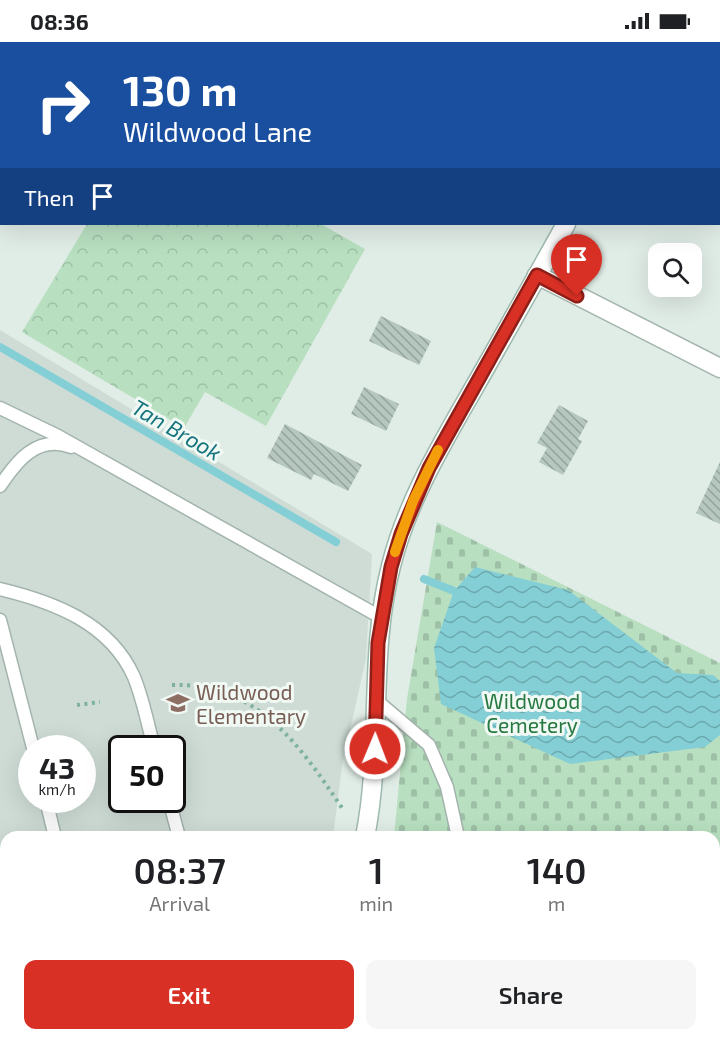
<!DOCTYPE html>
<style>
:root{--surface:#fff;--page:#f6f6f6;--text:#202124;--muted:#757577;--accent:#d93025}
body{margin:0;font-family:"Exo 2",sans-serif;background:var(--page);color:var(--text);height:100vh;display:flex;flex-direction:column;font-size:22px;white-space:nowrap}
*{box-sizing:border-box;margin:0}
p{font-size:20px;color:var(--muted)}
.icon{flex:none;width:33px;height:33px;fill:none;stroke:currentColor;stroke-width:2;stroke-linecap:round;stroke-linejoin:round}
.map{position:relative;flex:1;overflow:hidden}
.details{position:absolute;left:0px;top:789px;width:720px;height:210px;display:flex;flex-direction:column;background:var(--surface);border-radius:18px 18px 0 0;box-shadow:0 6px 24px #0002}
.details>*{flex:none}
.guide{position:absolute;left:0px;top:0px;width:720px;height:183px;box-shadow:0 6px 24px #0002;background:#1a4fa0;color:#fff;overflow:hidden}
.fabs{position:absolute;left:648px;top:201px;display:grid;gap:12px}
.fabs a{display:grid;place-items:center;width:54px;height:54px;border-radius:12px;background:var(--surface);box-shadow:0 6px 24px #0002;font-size:30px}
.speed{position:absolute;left:18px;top:693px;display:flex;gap:12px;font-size:30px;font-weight:700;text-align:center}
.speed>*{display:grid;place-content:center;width:78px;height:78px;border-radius:50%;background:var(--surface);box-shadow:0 6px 24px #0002;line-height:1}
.speed small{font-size:15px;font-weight:400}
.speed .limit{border:3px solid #111;border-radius:9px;background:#fff;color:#111}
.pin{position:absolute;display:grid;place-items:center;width:51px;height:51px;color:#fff;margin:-62px -26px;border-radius:50% 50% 50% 0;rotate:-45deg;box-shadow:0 0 6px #0007}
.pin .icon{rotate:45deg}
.me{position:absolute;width:66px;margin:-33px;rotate:1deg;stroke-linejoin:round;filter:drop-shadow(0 0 4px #0008)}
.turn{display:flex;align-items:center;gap:21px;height:126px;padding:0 24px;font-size:27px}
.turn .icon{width:78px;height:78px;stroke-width:2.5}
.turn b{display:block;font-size:42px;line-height:51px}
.then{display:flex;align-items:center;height:57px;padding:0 24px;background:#0003;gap:12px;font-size:22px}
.eta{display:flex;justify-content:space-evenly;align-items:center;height:102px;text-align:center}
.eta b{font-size:36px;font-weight:600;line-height:42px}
.action{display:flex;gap:12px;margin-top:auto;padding:12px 24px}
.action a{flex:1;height:69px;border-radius:12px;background:var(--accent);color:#fff;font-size:24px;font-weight:600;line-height:69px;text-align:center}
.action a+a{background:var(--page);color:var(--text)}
.status{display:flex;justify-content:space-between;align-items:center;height:42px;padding:0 30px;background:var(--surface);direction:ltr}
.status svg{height:16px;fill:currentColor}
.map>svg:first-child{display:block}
.built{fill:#cedcd5;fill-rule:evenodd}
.green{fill:#b8dfc0}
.forest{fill:url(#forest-crowns)}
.cemetery{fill:url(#cemetery-stones)}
.water{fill:url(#water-waves)}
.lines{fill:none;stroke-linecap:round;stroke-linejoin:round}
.stream{stroke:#84cfd6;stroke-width:8}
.building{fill:url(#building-back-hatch)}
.lane-casing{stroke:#a3b4ad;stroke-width:15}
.street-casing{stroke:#a3b4ad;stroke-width:21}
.secondary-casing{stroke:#9eb9ae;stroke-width:21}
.path{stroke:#7eb29f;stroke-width:4;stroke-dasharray:3 4.5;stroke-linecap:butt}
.lane{stroke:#fff;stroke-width:12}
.street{stroke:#fff;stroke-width:18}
.secondary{stroke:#fff;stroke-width:18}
.route-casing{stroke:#8d1f18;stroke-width:15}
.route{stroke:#d93025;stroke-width:10}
.slow{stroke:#f59e0b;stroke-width:10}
.labels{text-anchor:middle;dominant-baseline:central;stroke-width:6;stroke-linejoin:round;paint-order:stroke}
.education-label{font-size:21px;fill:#785e54;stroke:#f1f9f4;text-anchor:start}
.park-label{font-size:21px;fill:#277841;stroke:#f1f9f4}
.water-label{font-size:22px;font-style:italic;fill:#15747e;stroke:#f1f9f4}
</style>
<div class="status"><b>08:36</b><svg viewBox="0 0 49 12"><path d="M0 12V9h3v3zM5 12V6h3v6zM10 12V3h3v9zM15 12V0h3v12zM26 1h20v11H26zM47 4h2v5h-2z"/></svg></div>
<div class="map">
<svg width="720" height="999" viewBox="0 0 720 999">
<defs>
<pattern id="forest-crowns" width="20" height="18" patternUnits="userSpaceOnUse" patternTransform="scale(1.5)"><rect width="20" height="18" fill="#b8dfc0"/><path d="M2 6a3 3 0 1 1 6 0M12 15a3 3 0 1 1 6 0" fill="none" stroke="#9ec0a6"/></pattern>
<pattern id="cemetery-stones" width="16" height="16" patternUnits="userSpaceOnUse" patternTransform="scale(1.5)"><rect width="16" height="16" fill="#b8dfc0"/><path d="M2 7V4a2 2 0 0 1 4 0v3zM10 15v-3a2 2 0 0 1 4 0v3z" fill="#9ec0a6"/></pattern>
<pattern id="water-waves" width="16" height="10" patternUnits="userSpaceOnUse" patternTransform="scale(1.5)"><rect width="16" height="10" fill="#84cfd6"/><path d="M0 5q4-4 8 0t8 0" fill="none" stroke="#6ca9ae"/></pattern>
<pattern id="building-back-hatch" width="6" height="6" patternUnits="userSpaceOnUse" patternTransform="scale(1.5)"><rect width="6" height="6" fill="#b5c7bf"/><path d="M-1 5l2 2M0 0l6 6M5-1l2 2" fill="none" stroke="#93a39c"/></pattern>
</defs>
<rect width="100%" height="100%" fill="#e0ece6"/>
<path class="built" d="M 0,288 L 372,512 L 366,616 L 342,724 L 333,795 L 6,795 L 6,993 L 272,993 L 270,999 L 0,999 ZM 32,706 L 82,706 L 82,758 L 32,758 ZM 122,706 L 172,706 L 172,758 L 122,758 Z"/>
<path class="green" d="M 6,940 L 6,993 L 0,995 L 0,941 Z"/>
<path class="forest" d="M 87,182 L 321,182 L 365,207 L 266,384 L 205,350 L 184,386 L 22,290 Z"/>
<path class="cemetery" d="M 437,480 L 720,621 L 720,999 L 331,999 L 333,993 L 714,993 L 714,795 L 394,795 L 407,657 Z"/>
<path class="water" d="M 475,525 L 568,548 L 677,631 L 713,633 L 720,639 L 720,693 L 705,705 L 570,722 L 441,662 L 434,606 L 454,549 Z"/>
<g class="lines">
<g class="stream">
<path d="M 0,305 L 336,500"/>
<path d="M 424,537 L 454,549"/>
</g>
</g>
<g class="building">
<path d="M 381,274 L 431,299 L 419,323 L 369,299 Z"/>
<path d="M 364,345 L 399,362 L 386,389 L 351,372 Z"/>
<path d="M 559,363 L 588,379 L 578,397 L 582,399 L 563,433 L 539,420 L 547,406 L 537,401 Z"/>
<path d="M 285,382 L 362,423 L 348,449 L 314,432 L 311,438 L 267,416 Z"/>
<path d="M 720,420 L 720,482 L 696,471 Z"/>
</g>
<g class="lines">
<g class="lane-casing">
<g id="lane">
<path d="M 0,366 L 58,394 L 382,576"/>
<path d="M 0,444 C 16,420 37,392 71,405"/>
<path d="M 0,547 C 54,560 110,581 134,635 C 143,657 148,683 154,706"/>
<path d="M 0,578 L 33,706"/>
<path d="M 376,658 L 429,703 L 447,745 L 458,795"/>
<path d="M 46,758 L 55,795"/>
<path d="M 169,758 L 179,795"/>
<path d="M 511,993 L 517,999"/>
</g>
</g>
<g class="street-casing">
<path id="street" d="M 537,233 L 720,326"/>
</g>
<g class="secondary-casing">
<g id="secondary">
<path d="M 668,2 L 668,0"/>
<path d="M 365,795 C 383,705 368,613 391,524 C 407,459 442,402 475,344 C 506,290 536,236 566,182"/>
<path d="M 303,999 L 306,993"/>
</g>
</g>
<g class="path">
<path d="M 172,643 C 256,640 300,703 342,766"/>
<path d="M 77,663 L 100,660"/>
<path d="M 0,991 L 6,990"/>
</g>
<use href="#lane" class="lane"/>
<use href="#street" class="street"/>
<use href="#secondary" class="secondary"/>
</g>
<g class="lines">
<g class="route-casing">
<path id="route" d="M 375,707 L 378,601 L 391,525 L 401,492 L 429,426 L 537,233 L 577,254"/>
</g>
<use href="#route" class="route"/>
<path class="slow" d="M 395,510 L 413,459 L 438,408"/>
</g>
<defs>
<g id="school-bare" transform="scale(1.8)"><path d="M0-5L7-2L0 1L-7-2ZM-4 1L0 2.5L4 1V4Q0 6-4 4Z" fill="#8d6e63" stroke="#f1f9f4" stroke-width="2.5" paint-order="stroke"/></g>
</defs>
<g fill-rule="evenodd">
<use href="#school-bare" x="178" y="661"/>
</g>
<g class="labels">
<g class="education-label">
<text x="196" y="649">Wildwood<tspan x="196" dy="24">Elementary</tspan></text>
</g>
<g class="park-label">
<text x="532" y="658">Wildwood<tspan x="532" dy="24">Cemetery</tspan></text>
</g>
<g class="water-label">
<text transform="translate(177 387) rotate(30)">Tan Brook</text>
</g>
</g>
</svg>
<div class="fabs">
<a><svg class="icon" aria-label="search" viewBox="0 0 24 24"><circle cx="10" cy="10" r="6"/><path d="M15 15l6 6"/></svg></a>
</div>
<div class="speed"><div>43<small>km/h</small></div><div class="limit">50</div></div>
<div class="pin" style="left:577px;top:254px;background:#d93025"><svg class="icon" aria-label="arrive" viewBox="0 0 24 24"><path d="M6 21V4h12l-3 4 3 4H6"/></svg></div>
<svg class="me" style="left:375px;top:707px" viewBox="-20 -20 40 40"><circle r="17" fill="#d93025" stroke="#fff" stroke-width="3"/><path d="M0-11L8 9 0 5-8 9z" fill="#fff"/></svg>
<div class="guide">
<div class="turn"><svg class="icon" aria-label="right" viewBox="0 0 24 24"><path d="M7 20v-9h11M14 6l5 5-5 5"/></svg><div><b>130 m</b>Wildwood Lane</div></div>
<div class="then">Then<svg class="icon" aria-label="arrive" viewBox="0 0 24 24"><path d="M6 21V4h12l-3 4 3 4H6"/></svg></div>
</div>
<section class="details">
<div class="eta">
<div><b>08:37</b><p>Arrival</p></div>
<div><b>1</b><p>min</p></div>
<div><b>140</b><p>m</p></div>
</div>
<div class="action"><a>Exit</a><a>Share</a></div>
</section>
</div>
